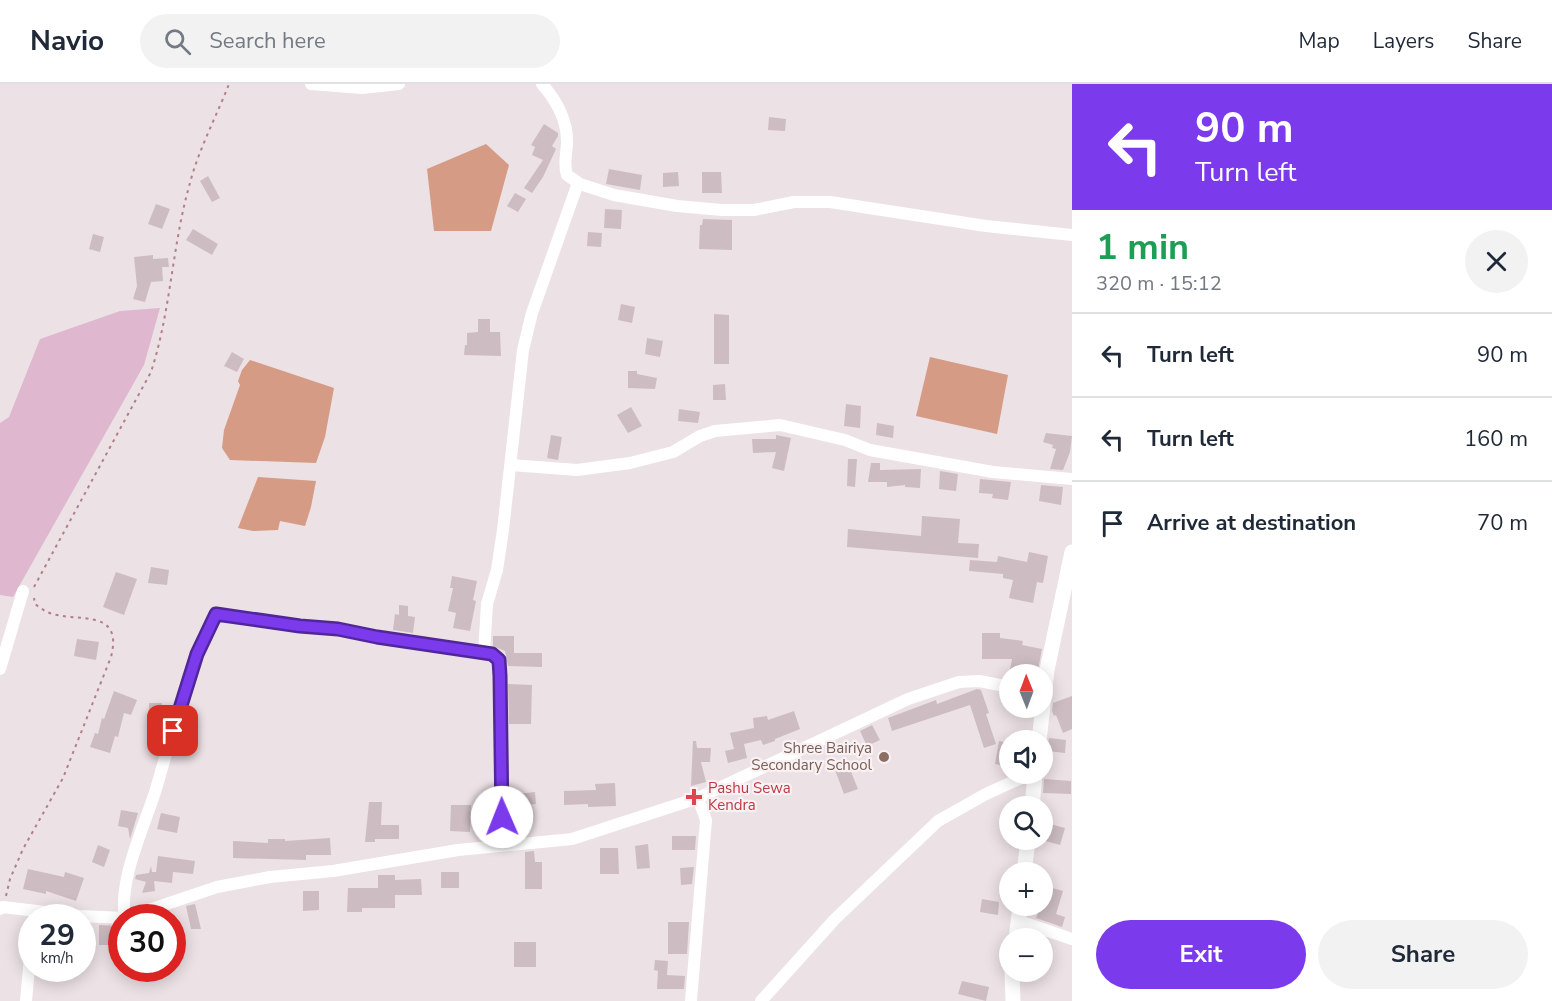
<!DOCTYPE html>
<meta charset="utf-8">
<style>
:root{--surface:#fff;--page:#f2f2f3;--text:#1f2937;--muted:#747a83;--line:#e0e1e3;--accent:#7c3aed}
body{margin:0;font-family:"Nunito Sans",sans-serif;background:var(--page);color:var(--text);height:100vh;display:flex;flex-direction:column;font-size:22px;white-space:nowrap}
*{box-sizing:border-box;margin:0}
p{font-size:20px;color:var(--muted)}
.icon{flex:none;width:33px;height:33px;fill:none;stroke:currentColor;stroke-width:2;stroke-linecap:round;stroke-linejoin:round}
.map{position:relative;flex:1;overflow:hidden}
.drawer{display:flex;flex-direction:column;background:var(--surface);width:480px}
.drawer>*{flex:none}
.hud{background:#7c3aed;color:#fff;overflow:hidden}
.needle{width:39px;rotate:359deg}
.tools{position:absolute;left:999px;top:580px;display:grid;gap:12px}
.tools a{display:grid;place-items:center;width:54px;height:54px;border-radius:50%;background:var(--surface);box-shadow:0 3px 15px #0003;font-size:30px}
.speed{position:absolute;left:18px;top:820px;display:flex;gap:12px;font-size:30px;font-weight:700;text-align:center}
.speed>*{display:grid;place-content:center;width:78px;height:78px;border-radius:50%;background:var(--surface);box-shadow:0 3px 15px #0003;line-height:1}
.speed small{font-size:15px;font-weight:400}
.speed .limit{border:9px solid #d22;background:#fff;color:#111}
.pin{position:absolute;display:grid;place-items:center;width:51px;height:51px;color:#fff;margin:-26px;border-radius:12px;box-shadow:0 3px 9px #0006}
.me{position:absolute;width:66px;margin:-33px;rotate:359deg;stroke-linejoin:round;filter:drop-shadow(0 0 4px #0008)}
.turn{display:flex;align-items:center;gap:21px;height:126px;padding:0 24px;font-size:27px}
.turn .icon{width:78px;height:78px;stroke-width:2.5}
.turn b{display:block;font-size:42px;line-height:51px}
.round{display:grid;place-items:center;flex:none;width:63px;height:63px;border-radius:32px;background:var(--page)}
.head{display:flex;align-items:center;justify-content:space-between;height:102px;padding:0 24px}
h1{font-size:36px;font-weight:700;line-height:45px;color:#1e9e55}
.primary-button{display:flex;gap:12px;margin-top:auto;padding:12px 24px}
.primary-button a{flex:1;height:69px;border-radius:36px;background:var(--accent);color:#fff;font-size:24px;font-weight:700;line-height:69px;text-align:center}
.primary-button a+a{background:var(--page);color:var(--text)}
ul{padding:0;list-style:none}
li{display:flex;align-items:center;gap:18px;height:84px;padding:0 24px;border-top:2px solid var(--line)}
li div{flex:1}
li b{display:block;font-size:22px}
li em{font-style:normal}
header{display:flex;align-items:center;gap:36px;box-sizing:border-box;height:84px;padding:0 30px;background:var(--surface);border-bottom:2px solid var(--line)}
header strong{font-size:28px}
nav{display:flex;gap:33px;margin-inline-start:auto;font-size:21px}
.search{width:420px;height:54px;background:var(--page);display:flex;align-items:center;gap:15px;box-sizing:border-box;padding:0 21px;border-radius:33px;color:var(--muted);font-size:22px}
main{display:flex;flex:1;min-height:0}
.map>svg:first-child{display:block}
.green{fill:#dfb8d0}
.water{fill:#d59b85}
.building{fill:#cdbdc2}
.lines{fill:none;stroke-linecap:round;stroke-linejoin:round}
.path{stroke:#b27f89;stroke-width:2;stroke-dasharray:3 4.5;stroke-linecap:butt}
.minor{stroke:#fff;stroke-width:12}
.tertiary{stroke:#fff;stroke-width:15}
.route-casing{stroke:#51269a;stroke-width:15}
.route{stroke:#7c3aed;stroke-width:10}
.education-dot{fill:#8d6e63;stroke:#f9f1f4;stroke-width:2}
.health-dot{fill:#e0444e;stroke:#f9f1f4;stroke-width:2}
.labels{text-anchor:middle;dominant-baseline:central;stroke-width:4.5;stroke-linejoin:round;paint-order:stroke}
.education-label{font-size:15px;fill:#785e54;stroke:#f9f1f4;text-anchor:end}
.health-label{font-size:15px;fill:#be3a42;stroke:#f9f1f4;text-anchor:start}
</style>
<header>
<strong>Navio</strong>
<div class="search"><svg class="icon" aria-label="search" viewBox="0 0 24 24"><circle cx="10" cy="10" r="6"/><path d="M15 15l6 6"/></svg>Search here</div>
<nav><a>Map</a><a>Layers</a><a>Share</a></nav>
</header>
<main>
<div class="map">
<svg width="1072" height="917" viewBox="0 0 1072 917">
<rect width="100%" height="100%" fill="#ece1e5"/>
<path class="green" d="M 160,224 L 144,281 L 13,513 L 0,511 L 0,339 L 9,333 L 40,255 L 120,227 Z"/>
<g class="water">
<path d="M 486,60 L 509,81 L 491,147 L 434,147 L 427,85 Z"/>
<path d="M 930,273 L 1008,291 L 997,350 L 916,332 Z"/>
<path d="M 250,276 L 334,304 L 325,353 L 316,379 L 230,376 L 222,364 L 224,346 L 240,301 L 238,297 L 242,286 Z"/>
<path d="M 258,393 L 316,397 L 311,423 L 305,442 L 280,437 L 278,446 L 253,447 L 238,444 Z"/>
</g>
<g class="building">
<path d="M 769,33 L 786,35 L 785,47 L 768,46 Z"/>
<path d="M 544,40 L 558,49 L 558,52 L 552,62 L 556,65 L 543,93 L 532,109 L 524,104 L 543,76 L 532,71 L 535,63 L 531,61 Z"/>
<path d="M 609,85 L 642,91 L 640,106 L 606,100 Z"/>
<path d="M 678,88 L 679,102 L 663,103 L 663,89 Z"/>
<path d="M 702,88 L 721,88 L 722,109 L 702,109 Z"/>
<path d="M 208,92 L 220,114 L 212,118 L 200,97 Z"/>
<path d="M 515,109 L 526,115 L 518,128 L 507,122 Z"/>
<path d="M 156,120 L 170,125 L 162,145 L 148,140 Z"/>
<path d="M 605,125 L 622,126 L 621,145 L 604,144 Z"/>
<path d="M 703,135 L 732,136 L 732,166 L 699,165 L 700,141 L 702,141 Z"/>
<path d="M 193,145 L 218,160 L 212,171 L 186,156 Z"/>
<path d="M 588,148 L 602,149 L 601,163 L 587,162 Z"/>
<path d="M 93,150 L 104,153 L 100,168 L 89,165 Z"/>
<path d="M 153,171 L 153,175 L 168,174 L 169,183 L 162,183 L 163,197 L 151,198 L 145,218 L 133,215 L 137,202 L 134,173 Z"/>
<path d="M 621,220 L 635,223 L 632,239 L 618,236 Z"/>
<path d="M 714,230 L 729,231 L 729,280 L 714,280 Z"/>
<path d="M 478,235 L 490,235 L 490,248 L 500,248 L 501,272 L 464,271 L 465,261 L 467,261 L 467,249 L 478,248 Z"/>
<path d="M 647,254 L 663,257 L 660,273 L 645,270 Z"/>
<path d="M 232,268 L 244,275 L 237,288 L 224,282 Z"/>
<path d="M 628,287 L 637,287 L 637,290 L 657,294 L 655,305 L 628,304 Z"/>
<path d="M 725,300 L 726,316 L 713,316 L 713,301 Z"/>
<path d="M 846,320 L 861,322 L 860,344 L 844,342 Z"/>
<path d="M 631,323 L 642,342 L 628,349 L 617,331 Z"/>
<path d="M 679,325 L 700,328 L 698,339 L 678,337 Z"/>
<path d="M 877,339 L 894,342 L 893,354 L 876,351 Z"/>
<path d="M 1046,349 L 1072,352 L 1070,368 L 1063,386 L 1050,385 L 1056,365 L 1052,364 L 1053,361 L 1043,358 Z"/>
<path d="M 551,351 L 562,353 L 558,376 L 547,374 Z"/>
<path d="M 776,351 L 791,354 L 784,387 L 772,384 L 776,368 L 753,369 L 752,355 L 776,355 Z"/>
<path d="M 848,375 L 857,375 L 855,403 L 847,402 Z"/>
<path d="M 871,379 L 880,379 L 880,386 L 921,385 L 920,404 L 905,403 L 905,401 L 887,403 L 887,398 L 868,398 Z"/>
<path d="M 940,387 L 958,390 L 956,407 L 939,405 Z"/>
<path d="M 980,395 L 1011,398 L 1008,416 L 992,414 L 993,410 L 979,409 Z"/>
<path d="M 1041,401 L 1063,403 L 1061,421 L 1039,417 Z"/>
<path d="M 922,432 L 960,435 L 958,459 L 979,460 L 978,474 L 847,463 L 848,445 L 921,452 Z"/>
<path d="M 1029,468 L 1048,472 L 1043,499 L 1037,498 L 1033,519 L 1009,514 L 1013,496 L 1003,494 L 1003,490 L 969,487 L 970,476 L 997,478 L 998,472 L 1027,478 Z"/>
<path d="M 151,483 L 169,486 L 167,501 L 148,499 Z"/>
<path d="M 116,488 L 137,495 L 124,531 L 103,523 Z"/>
<path d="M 452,492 L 477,497 L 473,516 L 476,517 L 470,547 L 453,544 L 456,529 L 448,527 L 453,504 L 450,504 Z"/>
<path d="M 399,521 L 408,522 L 408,532 L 415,533 L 413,549 L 393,546 L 395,530 L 399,531 Z"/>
<path d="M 982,549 L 1000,549 L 1000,554 L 1023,557 L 1022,561 L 1042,565 L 1037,591 L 1009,591 L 1012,575 L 982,575 Z"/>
<path d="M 493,552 L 514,552 L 514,569 L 542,569 L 542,583 L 508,582 L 505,567 L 493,562 Z"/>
<path d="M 77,555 L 99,558 L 96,576 L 74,572 Z"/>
<path d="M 508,600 L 532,601 L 531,640 L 509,640 Z"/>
<path d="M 977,605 L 981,606 L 989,629 L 986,630 L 996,660 L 984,664 L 970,621 L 892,647 L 888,634 L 936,616 L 937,620 Z"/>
<path d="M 114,607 L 137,616 L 131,631 L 124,629 L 118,653 L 115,652 L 110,669 L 90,663 L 95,649 L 98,650 L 102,634 L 104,635 Z"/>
<path d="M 1072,612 L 1072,645 L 1063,649 L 1056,631 L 1054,632 L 1052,627 L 1053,619 Z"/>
<path d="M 149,619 L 162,619 L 162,629 L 169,629 L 165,642 L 149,642 Z"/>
<path d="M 794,627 L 800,645 L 775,655 L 775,657 L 763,661 L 761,656 L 744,660 L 747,674 L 728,679 L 725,667 L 734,665 L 730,649 L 754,644 L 753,634 L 767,632 L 768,636 Z"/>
<path d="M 872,641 L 880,656 L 867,662 L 860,647 Z"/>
<path d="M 1049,654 L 1066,656 L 1065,669 L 1047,667 Z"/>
<path d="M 693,657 L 696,657 L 697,664 L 711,664 L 710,678 L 701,678 L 706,698 L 691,702 Z"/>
<path d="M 999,657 L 1010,659 L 1010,683 L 995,680 Z"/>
<path d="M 847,678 L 858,705 L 844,710 L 834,683 Z"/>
<path d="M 1044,695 L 1071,697 L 1071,710 L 1043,709 Z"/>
<path d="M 615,699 L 616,722 L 588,723 L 588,720 L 564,721 L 564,707 L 596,706 L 595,700 Z"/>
<path d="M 535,708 L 536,720 L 518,722 L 517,710 Z"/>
<path d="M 369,718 L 382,718 L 381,741 L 399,741 L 399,755 L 375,755 L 375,758 L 365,758 Z"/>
<path d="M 451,721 L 471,721 L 470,748 L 450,747 Z"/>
<path d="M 121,726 L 138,729 L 130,755 L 128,744 L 118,742 Z"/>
<path d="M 161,729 L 180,733 L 177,749 L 157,745 Z"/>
<path d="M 1042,738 L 1065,744 L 1060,761 L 1042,756 Z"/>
<path d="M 672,752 L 696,752 L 695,766 L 672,766 Z"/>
<path d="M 330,754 L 331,771 L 306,771 L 306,776 L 233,774 L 233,757 L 268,759 L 268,755 L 285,755 L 285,757 Z"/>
<path d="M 648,760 L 650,784 L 637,785 L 635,762 Z"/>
<path d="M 98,761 L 110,766 L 104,783 L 92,778 Z"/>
<path d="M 600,764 L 618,764 L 619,790 L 600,790 Z"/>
<path d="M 534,767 L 535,778 L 542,778 L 542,805 L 525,805 L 525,768 Z"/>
<path d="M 158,772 L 195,777 L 193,790 L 173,788 L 172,799 L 154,797 L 155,807 L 142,809 L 146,798 L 135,795 L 136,791 L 149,789 L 151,782 L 152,788 L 156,788 Z"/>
<path d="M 694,783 L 692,800 L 681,801 L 680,784 Z"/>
<path d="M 28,785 L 64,793 L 65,788 L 84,794 L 76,817 L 46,807 L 46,810 L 23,805 Z"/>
<rect x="441" y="788" width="18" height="16"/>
<path d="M 378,791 L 395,791 L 395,796 L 421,795 L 422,811 L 395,811 L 395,824 L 362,824 L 362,828 L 347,828 L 348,804 L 378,804 Z"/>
<path d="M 1042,801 L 1063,807 L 1056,830 L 1065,833 L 1062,843 L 1036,834 L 1039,826 L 1042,827 Z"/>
<path d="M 303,807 L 319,807 L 319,826 L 303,827 Z"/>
<path d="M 982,815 L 999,818 L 998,831 L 980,828 Z"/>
<path d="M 195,820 L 201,845 L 191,845 L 186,822 Z"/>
<path d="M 668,838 L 689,838 L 687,870 L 668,870 Z"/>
<path d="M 99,841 L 118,842 L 118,861 L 99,861 Z"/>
<rect x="514" y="858" width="22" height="25"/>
<path d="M 655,876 L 668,877 L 667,891 L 685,892 L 684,905 L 657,905 L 658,887 L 654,886 Z"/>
<path d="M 962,897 L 989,903 L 986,917 L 958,910 Z"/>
</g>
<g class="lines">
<g class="path">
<path d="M 34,503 L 151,288 C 171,227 172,161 190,99 C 198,67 217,31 229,0"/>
<path d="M 6,812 L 10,795 L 23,765 L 63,694 L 111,573 C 124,522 75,540 47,528 C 43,526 39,523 35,520 L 34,514"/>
</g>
<g class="minor">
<path d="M 311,0 L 362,4 L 399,0"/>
<path d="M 542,0 C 556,16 567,35 567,57 C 567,70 563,79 567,91 L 580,100 L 614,111 L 677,122 L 722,126 L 754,126 L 794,118 L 830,118 L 986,142 L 1072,151"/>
<path d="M 511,381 L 577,386 L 630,379 L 673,368 L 700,352 L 715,347 L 780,341 L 845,356 L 870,366 L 993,388 L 1072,395"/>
<path d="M 484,569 L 487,520 L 497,486 L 503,446 L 523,266 L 532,229 L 578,99"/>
<path d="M 0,585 L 23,507"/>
<path d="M 0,825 L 3,823 L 79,832 L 125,834 L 217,803 L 270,793 L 333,787 L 458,766 L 572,755 L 698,714 L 908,615 L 959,598 L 979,597 L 1010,603"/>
<path d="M 125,834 C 118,796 145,741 156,705 C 169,660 181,616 196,572 C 201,558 209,544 216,530 L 338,545 L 377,553 L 492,570 L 499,576 C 503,638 500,700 504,761"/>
<path d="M 1019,837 L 1072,855"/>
<path d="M 26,917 L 32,851"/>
<path d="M 691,917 L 706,736 L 698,714"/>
<path d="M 761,917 L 835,835 L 938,737 L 986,710 L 1030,690"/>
</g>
<g class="tertiary">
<path d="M 1039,657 L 1047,586 L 1072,468"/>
<path d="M 1032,723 L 1035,690"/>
<path d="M 1024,789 L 1028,756"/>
<path d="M 1016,855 L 1020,822"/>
<path d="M 1012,888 L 1013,917"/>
</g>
</g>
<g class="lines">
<g class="route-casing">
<path id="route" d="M 173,647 L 197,570 L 216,530 L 300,542 L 338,545 L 377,553 L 492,570 L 499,576 L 500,592 L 502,733"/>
</g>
<use href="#route" class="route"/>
</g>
<circle class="education-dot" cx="884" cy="673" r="6"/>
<path class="health-dot" d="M691 704h6v6h6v6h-6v6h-6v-6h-6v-6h6z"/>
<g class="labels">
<g class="education-label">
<text x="872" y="664">Shree Bairiya<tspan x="872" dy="17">Secondary School</tspan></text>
</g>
<g class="health-label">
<text x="708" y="704">Pashu Sewa<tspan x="708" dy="17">Kendra</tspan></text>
</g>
</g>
</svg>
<div class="tools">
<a><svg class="needle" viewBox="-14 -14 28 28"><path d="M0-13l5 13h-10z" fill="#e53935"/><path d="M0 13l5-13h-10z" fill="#747a83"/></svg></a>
<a><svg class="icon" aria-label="sound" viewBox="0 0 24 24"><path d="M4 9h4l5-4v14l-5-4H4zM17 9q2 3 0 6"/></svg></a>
<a><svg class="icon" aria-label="search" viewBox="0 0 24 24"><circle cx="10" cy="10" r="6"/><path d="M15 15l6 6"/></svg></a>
<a>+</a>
<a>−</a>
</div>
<div class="speed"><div>29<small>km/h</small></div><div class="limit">30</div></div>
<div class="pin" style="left:173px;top:647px;background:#d93025"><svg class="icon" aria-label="arrive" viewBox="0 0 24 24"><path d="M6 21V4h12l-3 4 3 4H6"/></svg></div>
<svg class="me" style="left:502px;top:733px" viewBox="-20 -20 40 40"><circle r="19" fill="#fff"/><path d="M0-13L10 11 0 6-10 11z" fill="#7c3aed"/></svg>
</div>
<section class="drawer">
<div class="hud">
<div class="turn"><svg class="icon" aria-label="left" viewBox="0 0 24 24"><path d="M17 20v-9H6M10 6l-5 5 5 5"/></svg><div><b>90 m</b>Turn left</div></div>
</div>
<div class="head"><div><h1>1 min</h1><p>320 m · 15:12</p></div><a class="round"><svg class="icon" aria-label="close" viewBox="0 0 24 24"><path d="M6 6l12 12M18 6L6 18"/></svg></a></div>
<ul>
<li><svg class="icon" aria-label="left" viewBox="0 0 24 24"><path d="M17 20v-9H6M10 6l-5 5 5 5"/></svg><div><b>Turn left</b></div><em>90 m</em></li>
<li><svg class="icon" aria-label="left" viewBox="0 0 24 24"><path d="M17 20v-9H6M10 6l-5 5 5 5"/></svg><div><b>Turn left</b></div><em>160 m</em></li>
<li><svg class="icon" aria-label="arrive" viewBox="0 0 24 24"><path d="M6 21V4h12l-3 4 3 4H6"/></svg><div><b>Arrive at destination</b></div><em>70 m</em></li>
</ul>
<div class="primary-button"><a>Exit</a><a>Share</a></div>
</section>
</main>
